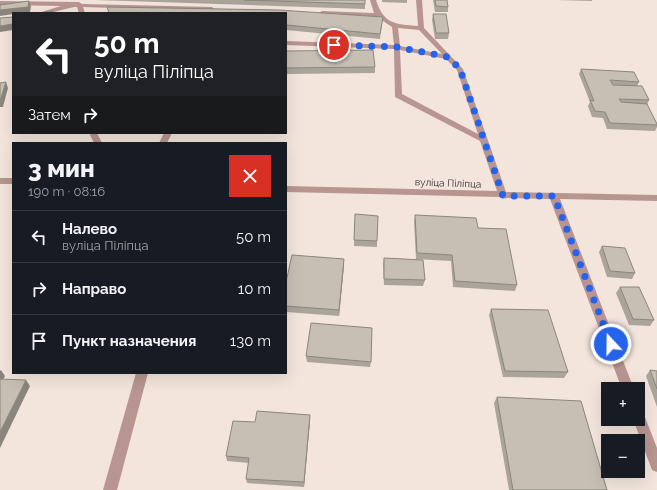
<!DOCTYPE html>
<html lang="ru">
<meta charset="utf-8">
<style>
:root{--surface:#171b24;--page:#242831;--text:#f1f3f6;--muted:#9ea1a6;--line:#363941}
body{margin:0;font-family:Raleway,sans-serif;background:var(--page);color:var(--text);height:100vh;display:flex;flex-direction:column;font-size:15px;white-space:nowrap}
*{box-sizing:border-box;margin:0}
p{font-size:13px;color:var(--muted)}
.icon{flex:none;width:22px;height:22px;fill:none;stroke:currentColor;stroke-width:2;stroke-linecap:round;stroke-linejoin:round}
.map{position:relative;flex:1;overflow:hidden}
.details{position:absolute;left:12px;top:142px;width:275px;height:232px;display:flex;flex-direction:column;background:var(--surface);border-radius:0px;box-shadow:0 4px 16px #0002}
.details>*{flex:none}
.banner{position:absolute;left:12px;top:12px;width:275px;height:122px;border-radius:0px;box-shadow:0 4px 16px #0002;background:#202124;color:#fff;overflow:hidden}
.tools{position:absolute;left:601px;top:382px;display:grid;gap:8px}
.tools a{display:grid;place-items:center;width:44px;height:44px;border-radius:0px;background:var(--surface);box-shadow:0 4px 16px #0002;font-size:20px}
.pin{position:absolute;display:grid;place-items:center;width:34px;height:34px;color:#fff;margin:-17px;border:2px solid #fff;border-radius:50%;box-shadow:0 1px 4px #0007}
.me{position:absolute;width:44px;margin:-22px;rotate:339deg;stroke-linejoin:round;filter:drop-shadow(0 0 3px #0008)}
.turn{display:flex;align-items:center;gap:14px;height:84px;padding:0 16px;font-size:18px}
.turn .icon{width:52px;height:52px;stroke-width:2.5}
.turn b{display:block;font-size:28px;line-height:34px}
.then{display:flex;align-items:center;height:38px;padding:0 16px;background:#0003;gap:8px;font-size:15px}
.round{display:grid;place-items:center;flex:none;width:42px;height:42px;border-radius:0px;background:var(--page)}
.head{display:flex;align-items:center;justify-content:space-between;height:68px;padding:0 16px}
h1{font-size:24px;font-weight:800;line-height:30px}
ul{padding:0;list-style:none}
li{display:flex;align-items:center;gap:12px;height:52px;padding:0 16px;border-top:1px solid var(--line)}
li div{flex:1}
li b{display:block;font-size:15px}
li em{font-style:normal}
.map>svg:first-child{display:block}
.lines{fill:none;stroke-linecap:round;stroke-linejoin:round}
.minor{fill:#b89590;fill-rule:evenodd}
.wall{fill:#aba49a}
.shaded-wall{fill:#8b867d}
.building{fill:#c7bfb3;stroke:#8b867d}
.route{stroke:#2563eb;stroke-width:7;stroke-dasharray:0 12.6}
.labels{text-anchor:middle;dominant-baseline:central;stroke-width:3;stroke-linejoin:round;paint-order:stroke}
.street-label{font-size:10px;fill:#332d2a;stroke:#f3e5dc}
</style>
<div class="map">
<svg width="657" height="490" viewBox="0 0 657 490">
<rect width="100%" height="100%" fill="#f3e5dc"/>
<g class="lines">
<g class="minor">
<path d="M 370,0 L 376,0 C 384,24 394,24 418,26 L 416,0 L 422,0 L 424,28 L 463,69 L 506,192 L 657,195 L 657,201 L 560,199 L 634,389 L 622,389 L 550,199 L 507,198 L 503,199 L 499,197 L 286,192 L 286,186 L 497,191 L 480,141 L 395,97 L 394,49 L 286,45 L 286,41 L 394,45 L 392,27 L 377,17 L 322,15 L 319,13 L 322,11 L 374,13 ZM 398,28 L 419,30 L 442,54 L 400,46 ZM 400,50 L 446,59 L 457,70 L 478,134 L 402,94 Z"/>
<path d="M 0,1 L 79,2 L 82,4 L 212,7 L 215,9 L 212,11 L 83,7 L 85,13 L 79,13 L 77,7 L 74,7 L 49,13 L 38,13 L 61,6 L 0,5 Z"/>
<path d="M 91,133 L 97,133 L 102,143 L 94,143 L 90,135 Z"/>
<path d="M 164,133 L 172,133 L 167,143 L 159,143 Z"/>
<rect x="0" y="178" width="13" height="6"/>
<path d="M 136,373 L 148,373 L 117,490 L 103,490 Z"/>
<path d="M 638,410 L 643,412 L 657,448 L 657,472 L 652,470 L 633,419 L 638,419 Z"/>
</g>
</g>
<g class="wall">
<path d="M 95,0 L 365,0 L 365,9 Z"/>
<path d="M 382,0 L 407,0 L 407,3 L 382,2 Z"/>
<path d="M 433,0 L 447,0 L 448,7 L 448,12 L 435,12 Z"/>
<path d="M 556,0 L 592,0 L 592,1 Z"/>
<path d="M 286,13 L 383,17 L 380,39 L 286,30 Z"/>
<path d="M 433,14 L 449,33 L 448,39 L 435,39 L 432,20 Z"/>
<path d="M 286,51 L 375,67 L 375,73 L 286,74 Z"/>
<path d="M 581,69 L 639,82 L 637,86 L 649,100 L 647,105 L 657,124 L 657,127 L 655,131 L 607,129 L 603,118 L 592,117 L 588,106 L 590,102 L 579,74 Z"/>
<path d="M 355,214 L 377,241 L 377,247 L 354,246 Z"/>
<path d="M 415,215 L 478,228 L 517,285 L 515,291 L 453,287 L 451,261 L 416,259 L 414,221 Z"/>
<path d="M 602,246 L 635,273 L 632,279 L 607,277 L 599,252 Z"/>
<path d="M 384,258 L 425,280 L 423,286 L 384,285 L 383,264 Z"/>
<path d="M 344,265 L 339,316 L 286,312 L 286,282 Z"/>
<path d="M 620,287 L 654,320 L 650,326 L 629,325 L 616,293 Z"/>
<path d="M 491,309 L 568,372 L 564,378 L 503,377 L 489,315 Z"/>
<path d="M 306,356 L 371,362 L 370,367 L 307,362 Z"/>
<path d="M 650,370 L 657,371 L 657,407 L 646,376 Z"/>
<path d="M 497,397 L 607,490 L 509,490 L 494,403 Z"/>
<path d="M 310,415 L 310,420 L 304,487 L 247,483 L 246,479 L 249,463 L 227,461 L 226,456 L 255,422 Z"/>
</g>
<g class="shaded-wall">
<path d="M 29,1 L 31,6 L 30,12 L 21,13 L 13,13 L 13,14 L 0,16 L 0,10 Z"/>
<path d="M 13,24 L 13,30 L 0,32 L 0,26 Z"/>
<path d="M 6,82 L 8,88 L 3,107 L 0,107 L 0,101 Z"/>
<path d="M 344,259 L 344,265 L 339,316 L 339,310 Z"/>
<path d="M 1,370 L 5,376 L 1,384 L 0,383 L 0,371 Z"/>
<path d="M 26,380 L 30,386 L 0,448 L 0,432 Z"/>
<path d="M 310,415 L 310,420 L 304,487 L 304,482 Z"/>
</g>
<g class="building">
<path d="M 244,0 L 365,0 L 365,4 Z"/>
<path d="M 435,0 L 447,0 L 448,7 L 436,6 Z"/>
<path d="M 29,1 L 28,7 L 0,10 L 0,5 Z"/>
<path d="M 107,7 L 279,10 L 383,17 L 380,34 L 286,25 L 286,13 L 109,13 Z"/>
<path d="M 53,11 L 53,13 L 40,13 Z"/>
<path d="M 433,14 L 446,14 L 449,33 L 436,33 Z"/>
<path d="M 13,17 L 13,24 L 0,26 L 0,18 Z"/>
<path d="M 373,50 L 375,67 L 286,68 L 286,51 Z"/>
<path d="M 581,69 L 634,72 L 639,82 L 610,80 L 613,85 L 642,86 L 649,100 L 619,99 L 621,102 L 647,104 L 657,124 L 657,125 L 610,123 L 605,112 L 595,111 L 590,100 L 594,101 Z"/>
<path d="M 6,82 L 0,101 L 0,83 Z"/>
<path d="M 355,214 L 378,216 L 377,241 L 354,240 Z"/>
<path d="M 415,215 L 476,218 L 478,228 L 506,229 L 517,285 L 455,281 L 452,255 L 417,253 Z"/>
<path d="M 602,246 L 625,248 L 635,273 L 610,271 Z"/>
<path d="M 292,255 L 344,259 L 339,310 L 286,306 L 286,282 Z"/>
<path d="M 384,258 L 423,260 L 425,280 L 384,279 Z"/>
<path d="M 620,287 L 639,287 L 654,320 L 633,319 Z"/>
<path d="M 491,309 L 548,310 L 568,372 L 505,371 Z"/>
<path d="M 311,323 L 372,328 L 371,362 L 306,356 Z"/>
<path d="M 650,370 L 657,371 L 657,389 Z"/>
<path d="M 0,379 L 26,380 L 0,432 Z"/>
<path d="M 497,397 L 581,401 L 607,490 L 513,490 Z"/>
<path d="M 257,411 L 310,415 L 304,482 L 246,479 L 249,458 L 226,456 L 233,421 L 255,422 Z"/>
</g>
<g class="lines">
<path class="route" d="M 334,45 L 397,47 L 448,57 L 460,69 L 503,196 L 554,196 L 611,344"/>
</g>
<g class="labels">
<g class="street-label">
<text transform="translate(448 183) rotate(2)">вуліца Піліпца</text>
</g>
</g>
</svg>
<div class="tools">
<a>+</a>
<a>−</a>
</div>
<div class="pin" style="left:334px;top:45px;background:#d93025"><svg class="icon" aria-label="arrive" viewBox="0 0 24 24"><path d="M6 21V4h12l-3 4 3 4H6"/></svg></div>
<svg class="me" style="left:611px;top:344px" viewBox="-20 -20 40 40"><circle r="17" fill="#2563eb" stroke="#fff" stroke-width="3"/><path d="M0-11L8 9 0 5-8 9z" fill="#fff"/></svg>
<div class="banner">
<div class="turn"><svg class="icon" aria-label="left" viewBox="0 0 24 24"><path d="M17 20v-9H6M10 6l-5 5 5 5"/></svg><div><b>50 m</b>вуліца Піліпца</div></div>
<div class="then">Затем<svg class="icon" aria-label="right" viewBox="0 0 24 24"><path d="M7 20v-9h11M14 6l5 5-5 5"/></svg></div>
</div>
<section class="details">
<div class="head"><div><h1>3 мин</h1><p>190 m · 08:16</p></div><a class="round" style="background:#d93025;color:#fff"><svg class="icon" aria-label="close" viewBox="0 0 24 24"><path d="M6 6l12 12M18 6L6 18"/></svg></a></div>
<ul>
<li><svg class="icon" aria-label="left" viewBox="0 0 24 24"><path d="M17 20v-9H6M10 6l-5 5 5 5"/></svg><div><b>Налево</b><p>вуліца Піліпца</p></div><em>50 m</em></li>
<li><svg class="icon" aria-label="right" viewBox="0 0 24 24"><path d="M7 20v-9h11M14 6l5 5-5 5"/></svg><div><b>Направо</b></div><em>10 m</em></li>
<li><svg class="icon" aria-label="arrive" viewBox="0 0 24 24"><path d="M6 21V4h12l-3 4 3 4H6"/></svg><div><b>Пункт назначения</b></div><em>130 m</em></li>
</ul>
</section>
</div>
